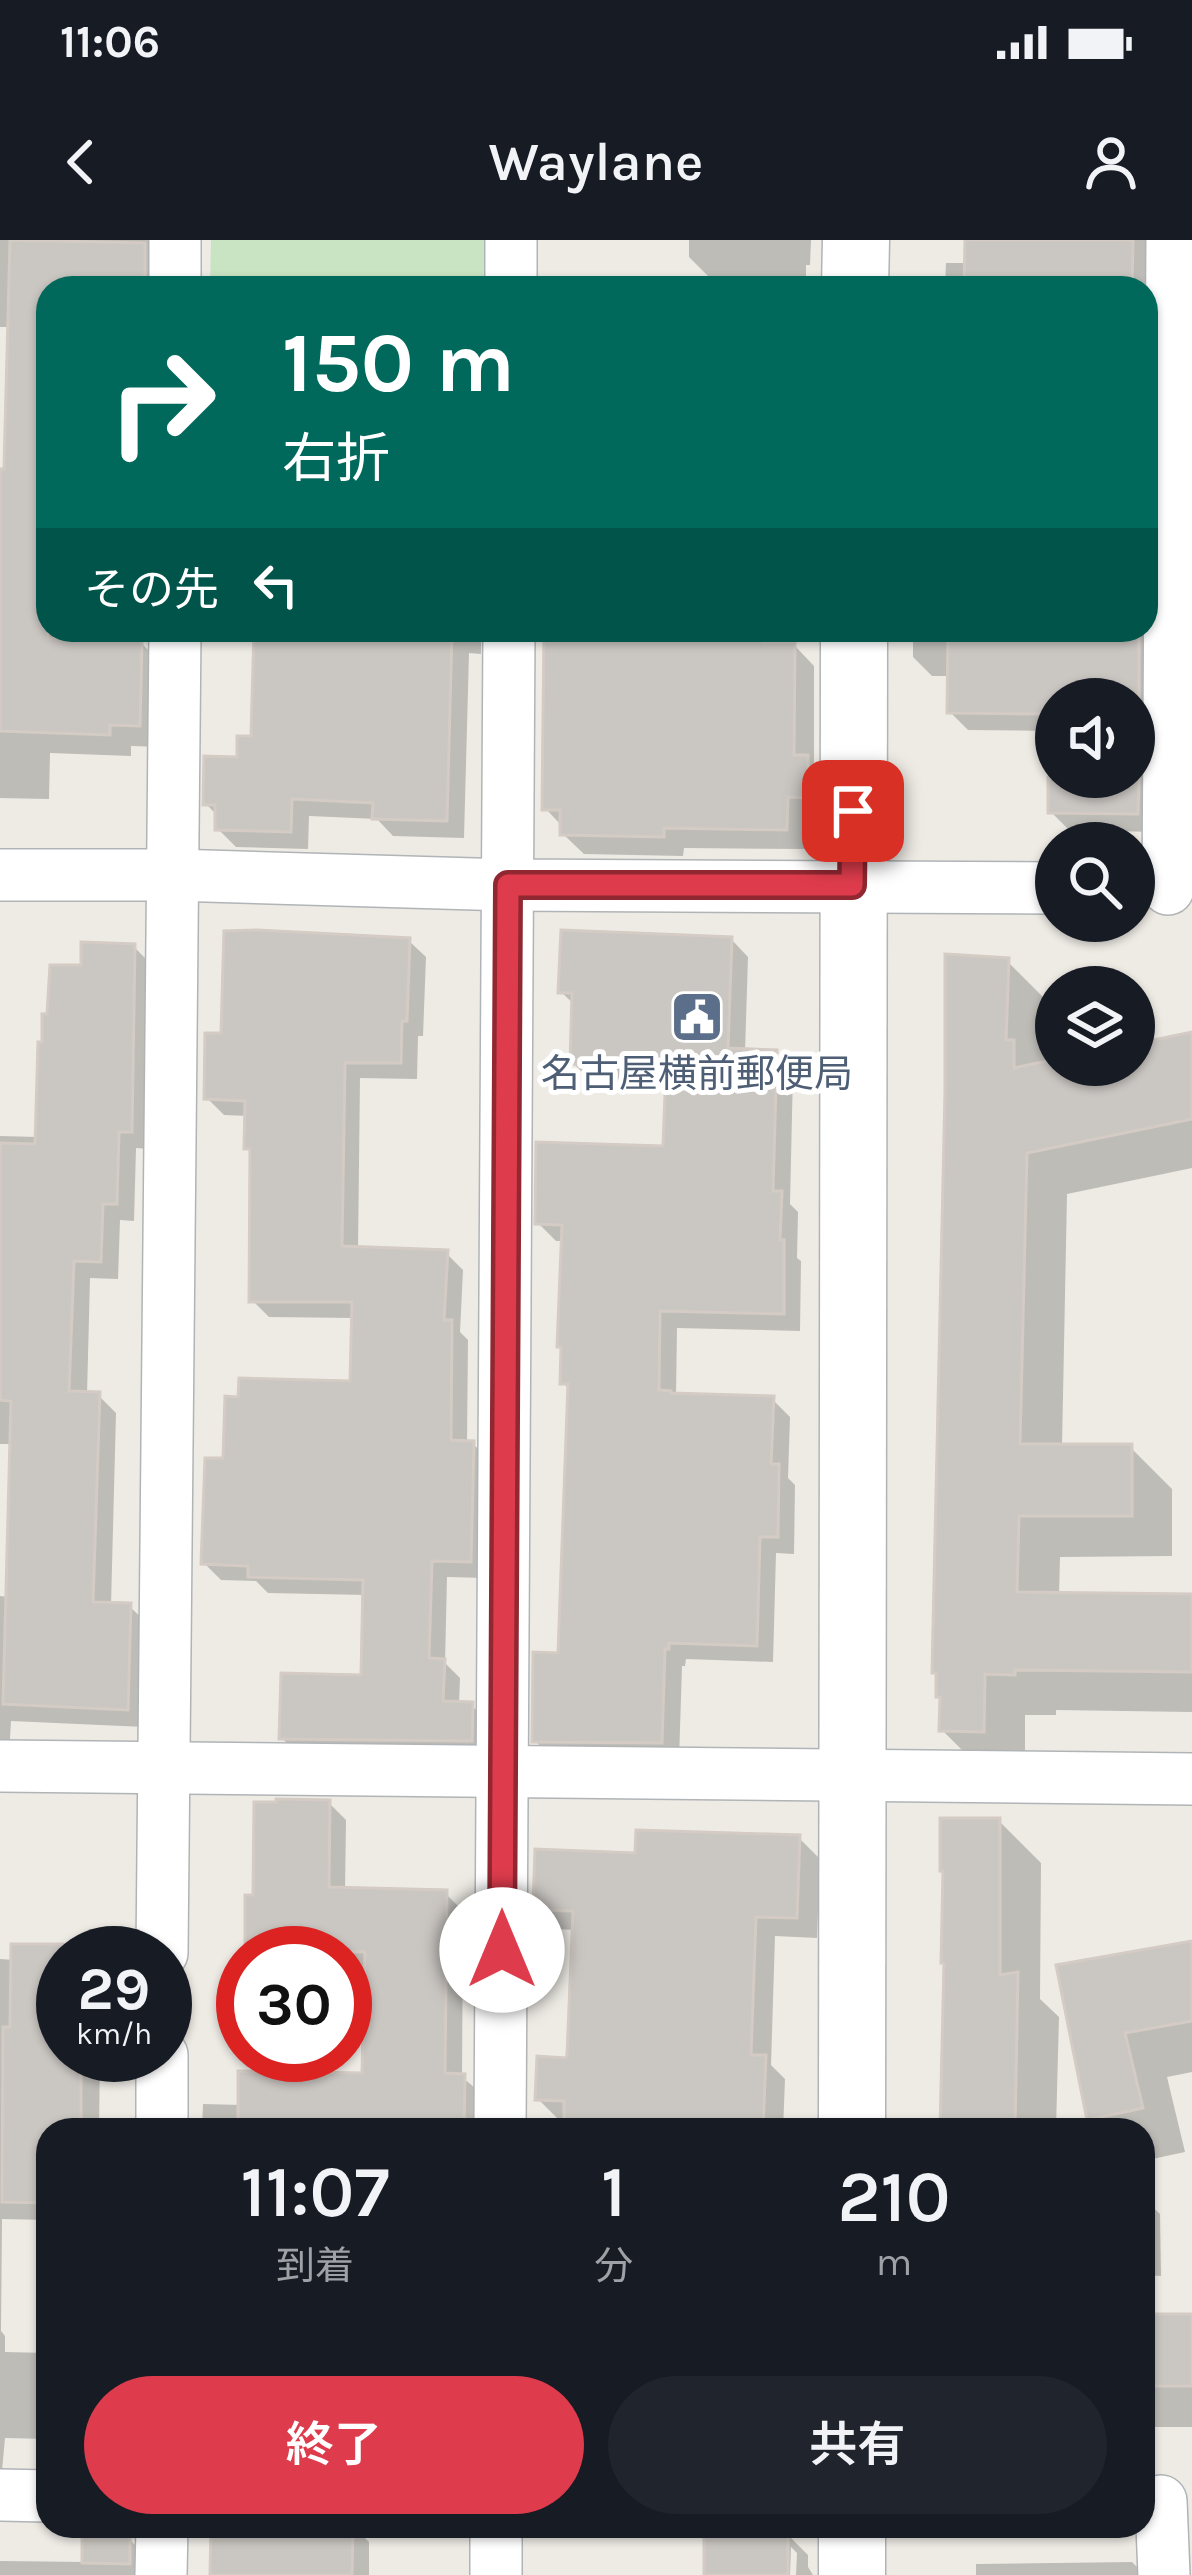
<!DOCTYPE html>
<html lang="ja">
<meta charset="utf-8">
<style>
:root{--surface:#171b24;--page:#20242c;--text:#f1f3f6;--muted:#9ea1a6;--accent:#de3c4c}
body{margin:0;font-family:Karla,"Noto Sans JP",sans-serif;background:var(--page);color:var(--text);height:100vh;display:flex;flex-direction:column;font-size:45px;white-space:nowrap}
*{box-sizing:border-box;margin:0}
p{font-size:39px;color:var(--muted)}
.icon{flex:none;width:66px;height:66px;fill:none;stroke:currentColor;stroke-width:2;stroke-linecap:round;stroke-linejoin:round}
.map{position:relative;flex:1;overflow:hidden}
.details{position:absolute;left:36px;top:1878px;width:1119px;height:420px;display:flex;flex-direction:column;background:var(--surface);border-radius:36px;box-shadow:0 3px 9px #0004}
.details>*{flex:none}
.guide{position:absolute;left:36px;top:36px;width:1122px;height:366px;border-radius:36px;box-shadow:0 3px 9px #0004;background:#00695c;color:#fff;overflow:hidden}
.buttons{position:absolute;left:1035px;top:438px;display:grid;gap:24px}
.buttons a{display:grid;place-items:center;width:120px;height:120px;border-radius:50%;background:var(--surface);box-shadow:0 3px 9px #0004;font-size:60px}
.speed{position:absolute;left:36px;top:1686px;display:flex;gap:24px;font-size:60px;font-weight:700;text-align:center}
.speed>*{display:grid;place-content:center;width:156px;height:156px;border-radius:50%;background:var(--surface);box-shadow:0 3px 9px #0004;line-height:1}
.speed small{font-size:30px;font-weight:400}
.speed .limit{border:18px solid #d22;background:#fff;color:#111}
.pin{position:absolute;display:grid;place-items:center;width:102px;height:102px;color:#fff;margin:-51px;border-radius:24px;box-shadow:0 6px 18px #0006}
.me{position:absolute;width:132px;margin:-66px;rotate:0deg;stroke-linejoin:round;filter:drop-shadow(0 0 9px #0008)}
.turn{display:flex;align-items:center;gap:42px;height:252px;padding:0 48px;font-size:54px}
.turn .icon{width:156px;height:156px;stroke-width:2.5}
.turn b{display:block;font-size:84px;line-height:102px}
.then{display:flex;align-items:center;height:114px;padding:0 48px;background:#0003;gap:24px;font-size:45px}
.eta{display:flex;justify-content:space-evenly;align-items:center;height:204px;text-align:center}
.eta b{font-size:72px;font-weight:600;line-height:84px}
.cta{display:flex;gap:24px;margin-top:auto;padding:24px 48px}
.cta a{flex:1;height:138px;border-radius:72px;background:var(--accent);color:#fff;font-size:48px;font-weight:600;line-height:138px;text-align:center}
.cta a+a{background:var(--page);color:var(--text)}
.status{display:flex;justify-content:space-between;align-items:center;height:84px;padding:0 60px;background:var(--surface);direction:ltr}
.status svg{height:33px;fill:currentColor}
header{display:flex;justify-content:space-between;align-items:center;height:156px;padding:0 48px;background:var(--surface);font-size:54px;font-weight:600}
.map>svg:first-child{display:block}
.park{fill:#c9e4c3}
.shadow{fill:#0003;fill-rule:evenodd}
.building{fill:#cac6c2;stroke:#d3cbc4;stroke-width:3}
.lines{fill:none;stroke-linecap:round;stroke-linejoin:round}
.street-casing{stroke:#b0b4b7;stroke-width:54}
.secondary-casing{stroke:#b0b4b7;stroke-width:69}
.street{stroke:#fff;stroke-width:51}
.secondary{stroke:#fff;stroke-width:66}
.route-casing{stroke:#902731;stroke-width:30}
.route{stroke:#de3c4c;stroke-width:21}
.labels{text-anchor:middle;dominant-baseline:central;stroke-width:10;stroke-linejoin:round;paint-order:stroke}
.service-label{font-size:39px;fill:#4e5e75;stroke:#fff}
</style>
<div class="status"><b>11:06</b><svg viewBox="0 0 49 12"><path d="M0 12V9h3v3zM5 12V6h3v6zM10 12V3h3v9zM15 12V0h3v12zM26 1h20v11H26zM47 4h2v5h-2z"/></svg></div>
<header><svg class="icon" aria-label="back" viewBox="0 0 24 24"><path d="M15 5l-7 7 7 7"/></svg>Waylane<svg class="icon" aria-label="person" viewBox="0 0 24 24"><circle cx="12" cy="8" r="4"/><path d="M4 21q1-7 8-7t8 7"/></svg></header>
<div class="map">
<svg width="1192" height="2335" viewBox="0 0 1192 2335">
<rect width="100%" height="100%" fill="#eeebe5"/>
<path class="park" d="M 211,0 L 490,0 L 490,48 L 210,48 Z"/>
<g class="shadow">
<path d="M 0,0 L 163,0 L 167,48 L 48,48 L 48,390 L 114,390 L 114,402 L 141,403 L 164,425 L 161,507 L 131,506 L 131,516 L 50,513 L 49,559 L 0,558 L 0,242 L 7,232 L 11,87 L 0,87 Z"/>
<path d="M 689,0 L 811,0 L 810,25 L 806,25 L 806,42 L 713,41 L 689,17 Z"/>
<path d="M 968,0 L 1150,0 L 1146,286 L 1146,48 L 945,48 L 946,23 L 968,23 Z"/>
<path d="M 257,390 L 481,390 L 481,414 L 469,413 L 464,598 L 393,596 L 377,579 L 309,576 L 308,609 L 236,607 L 218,589 L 218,576 L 206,564 L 254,500 Z"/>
<path d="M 545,390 L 791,390 L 791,405 L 794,405 L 814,426 L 814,525 L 827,538 L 827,577 L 807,576 L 807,609 L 684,608 L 683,616 L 584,614 L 563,594 L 563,587 L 545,568 Z"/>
<path d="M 913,390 L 1146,390 L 1156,592 L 1069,590 L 1051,572 L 1052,491 L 968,490 L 950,472 L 950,436 L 932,436 L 913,417 ZM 1056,459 L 1134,459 L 1134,537 L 1056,537 Z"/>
<path d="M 731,699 L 748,717 L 745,812 L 775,813 L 793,831 L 790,964 L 798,972 L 797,1018 L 801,1021 L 800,1091 L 677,1088 L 676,1156 L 772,1159 L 790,1177 L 788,1238 L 795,1245 L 794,1314 L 776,1313 L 773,1422 L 686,1419 L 685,1426 L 682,1426 L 679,1520 L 553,1518 L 535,1501 L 561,1416 L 571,1151 L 563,1143 L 564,1001 L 556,1001 L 538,983 L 665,910 L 668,843 L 591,841 L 573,823 L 575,765 L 561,752 Z"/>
<path d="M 409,701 L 426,717 L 423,796 L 418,796 L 417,839 L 360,838 L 358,1010 L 446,1013 L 463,1030 L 460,1092 L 468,1100 L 467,1203 L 473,1204 L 490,1220 L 487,1338 L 447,1337 L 445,1423 L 460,1438 L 459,1464 L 471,1465 L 488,1481 L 488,1517 L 298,1515 L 282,1498 L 364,1438 L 366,1355 L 268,1353 L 256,1341 L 221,1340 L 204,1323 L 241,1160 L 353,1144 L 354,1078 L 269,1077 L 252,1060 L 253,913 L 248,908 L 248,876 L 224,875 L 207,858 L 224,797 Z"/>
<path d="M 134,707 L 152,725 L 148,909 L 136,908 L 134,981 L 120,980 L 118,1039 L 90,1038 L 87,1155 L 98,1155 L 116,1173 L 111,1365 L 129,1366 L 148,1384 L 145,1487 L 11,1481 L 9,1516 L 0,1520 L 0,1356 L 8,1357 L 12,1204 L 0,1204 L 0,896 L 38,897 L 84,728 Z"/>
<path d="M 1007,721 L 1049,763 L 1047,824 L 1134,825 L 1134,807 L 1192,795 L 1192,928 L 1067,954 L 1062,1207 L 1130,1207 L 1172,1249 L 1172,1316 L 1060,1317 L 1059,1356 L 1192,1357 L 1192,1472 L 1056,1470 L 1056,1475 L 1025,1475 L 1025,1532 L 984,1532 L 942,1490 Z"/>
<path d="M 329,1563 L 346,1580 L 345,1651 L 445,1653 L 463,1671 L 462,1837 L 482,1854 L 481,1890 L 202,1890 L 203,1864 L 241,1865 L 365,1836 L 366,1769 L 345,1769 L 345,1713 L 252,1713 L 248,1709 L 256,1658 Z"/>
<path d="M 999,1581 L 1041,1623 L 1040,1759 L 1059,1777 L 1056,1890 L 943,1890 Z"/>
<path d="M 799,1598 L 820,1619 L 817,1698 L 775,1696 L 771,1825 L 785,1839 L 783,1890 L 570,1890 L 567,1887 L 567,1880 L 559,1880 L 538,1859 L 567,1821 L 575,1690 L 557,1689 L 536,1668 L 638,1616 Z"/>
<path d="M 1192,1705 L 1192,1832 L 1167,1837 L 1185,1912 L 1143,1921 L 1143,1890 L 1100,1890 L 1089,1879 L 1060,1728 Z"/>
<path d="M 14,1707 L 87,1708 L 92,1713 L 63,1713 L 63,1815 L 100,1815 L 99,1890 L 48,1890 L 48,1980 L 2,1979 L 1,2091 L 5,2096 L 5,2112 L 48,2113 L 48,2199 L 5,2198 L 0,2252 L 0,1719 L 14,1720 Z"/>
<path d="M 1143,1958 L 1160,1974 L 1161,2036 L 1143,2035 Z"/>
<rect x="1143" y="2077" width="49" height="110"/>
<path d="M 85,2286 L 128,2298 L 148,2318 L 148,2335 L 0,2335 L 0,2321 L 85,2322 Z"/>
<path d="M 214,2286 L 353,2286 L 369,2302 L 369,2335 L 214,2335 Z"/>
<path d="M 707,2286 L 758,2286 L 751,2293 L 787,2294 L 808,2315 L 808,2327 L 813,2335 L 796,2335 L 797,2313 L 791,2307 L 790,2335 L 707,2335 Z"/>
<path d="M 1132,2322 L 1145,2335 L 976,2335 L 976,2324 Z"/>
</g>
<g class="building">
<path d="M 10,0 L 145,3 L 145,48 L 48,48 L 48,398 L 142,400 L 140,486 L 110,485 L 110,495 L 0,491 L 0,229 L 4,229 Z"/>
<path d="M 965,0 L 1133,0 L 1132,48 L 964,48 Z"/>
<path d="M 254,390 L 452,390 L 447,581 L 372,579 L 373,563 L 292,559 L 291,592 L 215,590 L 215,565 L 203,565 L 204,516 L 237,517 L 237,496 L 251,496 Z"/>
<path d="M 544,390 L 763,390 L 763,402 L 795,402 L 794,515 L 808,515 L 808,558 L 788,557 L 787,590 L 664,588 L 664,597 L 560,595 L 560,570 L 542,570 Z"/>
<path d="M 948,390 L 1139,390 L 1139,459 L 1056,459 L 1056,474 L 947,473 Z"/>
<path d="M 1048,537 L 1139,537 L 1138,574 L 1048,573 Z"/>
<path d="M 257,690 L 410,698 L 407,781 L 402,781 L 401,823 L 345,823 L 342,1006 L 448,1010 L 444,1080 L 452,1080 L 451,1200 L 474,1201 L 471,1322 L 432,1321 L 429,1418 L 445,1419 L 443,1461 L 473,1462 L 472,1501 L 279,1499 L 281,1433 L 361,1435 L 363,1340 L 248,1337 L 248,1326 L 201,1324 L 205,1218 L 223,1218 L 225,1156 L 238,1157 L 239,1138 L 350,1141 L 352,1062 L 249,1062 L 250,909 L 244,909 L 245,861 L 204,859 L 205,793 L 221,793 L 224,691 Z"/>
<path d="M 561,690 L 732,697 L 728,808 L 777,810 L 773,951 L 782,951 L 780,1000 L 784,1000 L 784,1074 L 660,1071 L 659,1150 L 671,1151 L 671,1153 L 774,1156 L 771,1224 L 779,1224 L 778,1297 L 760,1297 L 757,1406 L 669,1403 L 669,1409 L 665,1409 L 662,1503 L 532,1502 L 533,1412 L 558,1413 L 568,1144 L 560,1144 L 561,1107 L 557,1107 L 562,985 L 535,984 L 536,902 L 663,906 L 666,827 L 570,824 L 572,753 L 558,753 Z"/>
<path d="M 81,702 L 135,704 L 132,892 L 119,892 L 117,964 L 103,964 L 101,1022 L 74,1021 L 69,1151 L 100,1152 L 93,1362 L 131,1363 L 128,1470 L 3,1464 L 11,1161 L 0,1160 L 0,903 L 35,904 L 38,802 L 42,802 L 42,774 L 47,774 L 50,725 L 81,725 Z"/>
<path d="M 945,714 L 1009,718 L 1006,800 L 1014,800 L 1014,828 L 1056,819 L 1056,825 L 1134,825 L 1134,804 L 1192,792 L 1192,879 L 1027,913 L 1020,1204 L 1132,1204 L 1132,1276 L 1019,1276 L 1017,1352 L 1192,1354 L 1192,1432 L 1015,1430 L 1015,1435 L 985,1434 L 984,1492 L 939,1491 L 940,1457 L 936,1457 L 936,1433 L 932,1433 L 945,851 Z"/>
<path d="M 276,1559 L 330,1560 L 329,1647 L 447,1650 L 445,1833 L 465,1834 L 464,1890 L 238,1890 L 238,1831 L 362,1833 L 365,1712 L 245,1710 L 245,1655 L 253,1655 L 254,1562 L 276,1562 Z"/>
<path d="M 940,1578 L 1000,1578 L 1000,1735 L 1018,1732 L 1015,1890 L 940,1890 L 944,1723 L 941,1723 L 943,1631 L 940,1631 Z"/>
<path d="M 636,1590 L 800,1595 L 797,1678 L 756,1677 L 751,1815 L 766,1815 L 763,1890 L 564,1888 L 564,1861 L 535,1860 L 537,1816 L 566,1818 L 567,1815 L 573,1671 L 533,1670 L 535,1609 L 635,1613 Z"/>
<path d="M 1192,1701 L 1192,1781 L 1125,1793 L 1143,1868 L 1087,1880 L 1056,1725 Z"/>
<path d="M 11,1704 L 63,1704 L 63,1815 L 81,1815 L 81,1890 L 48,1890 L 48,1963 L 2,1962 L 3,1787 L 10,1787 Z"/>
<rect x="1143" y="2074" width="49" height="72"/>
<path d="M 82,2286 L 119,2286 L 130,2296 L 130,2324 L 82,2323 Z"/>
<path d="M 211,2286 L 353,2286 L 352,2335 L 210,2335 Z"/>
<path d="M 704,2290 L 788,2291 L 788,2335 L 704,2335 Z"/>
</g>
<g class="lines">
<g class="street-casing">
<g id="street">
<path d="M 175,0 L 175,48"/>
<path d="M 511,48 L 511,0"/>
<path d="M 0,635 L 173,635 L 509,645 L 1056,648"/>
<path d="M 1168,649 L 1172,0"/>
<path d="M 0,1526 L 1192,1539"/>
<path d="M 162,1713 L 175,390"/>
<path d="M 162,1815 L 162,1890"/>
<path d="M 500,1890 L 509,390"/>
<path d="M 0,2255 L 48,2256"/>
<path d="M 1161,2261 L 1164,2335"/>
<path d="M 161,2335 L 162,2286"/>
<path d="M 496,2335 L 496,2286"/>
</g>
</g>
<g class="secondary-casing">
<g id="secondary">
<path d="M 855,48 L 856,0"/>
<path d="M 852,1890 L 854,390"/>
<path d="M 852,2335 L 852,2286"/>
</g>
</g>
<use href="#street" class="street"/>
<use href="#secondary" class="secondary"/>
</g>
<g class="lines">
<g class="route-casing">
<path id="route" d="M 502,1710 L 508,645 L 852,645 L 853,571"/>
</g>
<use href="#route" class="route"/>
</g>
<defs>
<g id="civic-square" transform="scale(2.7)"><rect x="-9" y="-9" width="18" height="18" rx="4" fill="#5c6f8a" stroke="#fff"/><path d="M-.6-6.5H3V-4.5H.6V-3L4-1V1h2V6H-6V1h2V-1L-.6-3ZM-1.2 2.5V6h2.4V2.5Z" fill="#fff"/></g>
</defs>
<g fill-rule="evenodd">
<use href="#civic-square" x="697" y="777"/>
</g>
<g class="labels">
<g class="service-label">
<text x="697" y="834">名古屋横前郵便局</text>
</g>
</g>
</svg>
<div class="buttons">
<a><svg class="icon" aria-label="sound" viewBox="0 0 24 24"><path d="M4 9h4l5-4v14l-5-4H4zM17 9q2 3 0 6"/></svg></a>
<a><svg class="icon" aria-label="search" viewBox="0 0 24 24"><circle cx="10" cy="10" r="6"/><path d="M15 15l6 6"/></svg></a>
<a><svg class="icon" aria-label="layers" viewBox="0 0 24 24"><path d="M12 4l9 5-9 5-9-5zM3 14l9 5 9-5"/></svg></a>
</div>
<div class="speed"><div>29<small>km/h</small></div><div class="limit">30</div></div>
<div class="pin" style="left:853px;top:571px;background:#d93025"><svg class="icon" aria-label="arrive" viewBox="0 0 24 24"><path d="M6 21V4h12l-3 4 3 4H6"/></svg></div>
<svg class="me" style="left:502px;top:1710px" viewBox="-20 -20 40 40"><circle r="19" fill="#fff"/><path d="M0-13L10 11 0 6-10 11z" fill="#de3c4c"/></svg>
<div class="guide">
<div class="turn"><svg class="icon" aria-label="right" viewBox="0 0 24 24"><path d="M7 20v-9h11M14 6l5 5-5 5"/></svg><div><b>150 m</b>右折</div></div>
<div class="then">その先<svg class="icon" aria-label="left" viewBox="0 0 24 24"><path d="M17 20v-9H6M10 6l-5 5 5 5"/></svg></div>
</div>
<section class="details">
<div class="eta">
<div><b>11:07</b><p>到着</p></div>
<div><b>1</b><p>分</p></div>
<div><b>210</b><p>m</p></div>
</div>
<div class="cta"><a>終了</a><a>共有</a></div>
</section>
</div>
